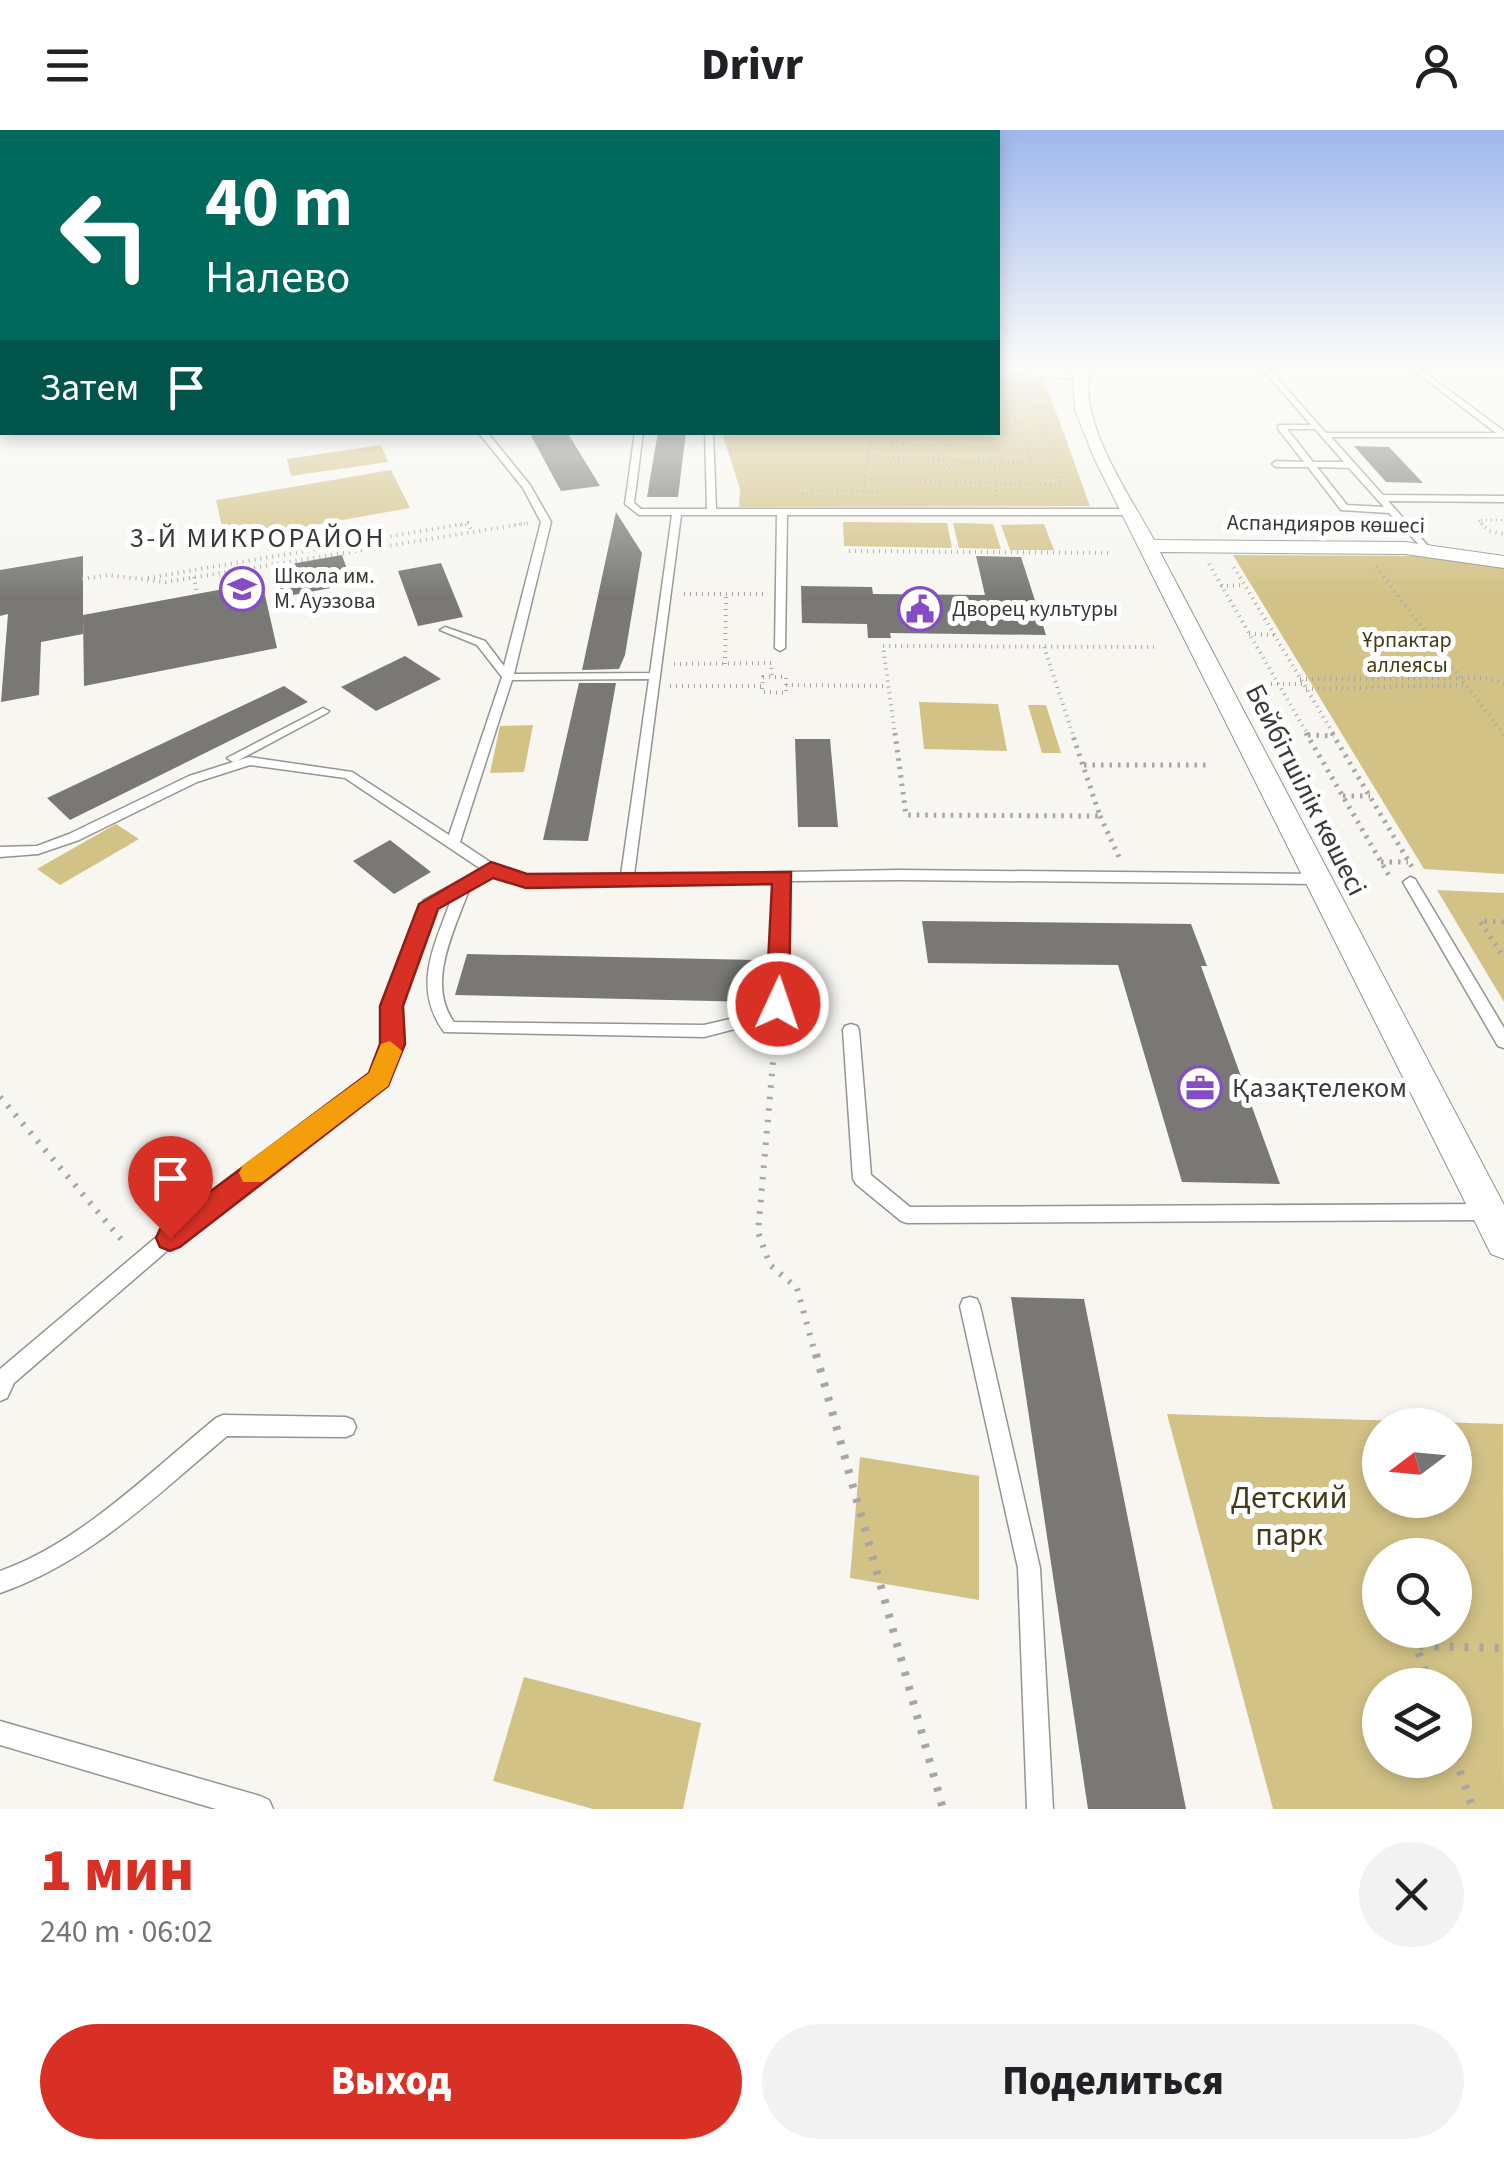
<!DOCTYPE html>
<html lang="ru">
<meta charset="utf-8">
<style>
:root{--surface:#fff;--page:#f2f2f2;--text:#202124;--muted:#757577;--accent:#d93025}
body{margin:0;font-family:"Source Sans 3",sans-serif;background:var(--page);color:var(--text);height:100vh;display:flex;flex-direction:column;font-size:38px;white-space:nowrap}
*{box-sizing:border-box;margin:0}
p{font-size:32px;color:var(--muted)}
.icon{flex:none;width:55px;height:55px;fill:none;stroke:currentColor;stroke-width:2;stroke-linecap:round;stroke-linejoin:round}
.map{position:relative;height:1679px;overflow:hidden}
.drawer{display:flex;flex-direction:column;background:var(--surface);flex:1}
.drawer>*{flex:none}
.top-card{position:absolute;left:0px;top:0px;width:1000px;height:305px;box-shadow:0 5px 15px #0003;background:#00695c;color:#fff;overflow:hidden}
.needle{width:65px;rotate:254deg}
.fabs{position:absolute;left:1362px;top:1278px;display:grid;gap:20px}
.fabs a{display:grid;place-items:center;width:110px;height:110px;border-radius:50%;background:var(--surface);box-shadow:0 5px 15px #0003;font-size:50px}
.pin{position:absolute;display:grid;place-items:center;width:85px;height:85px;color:#fff;margin:-102px -42px;border-radius:50% 50% 50% 0;rotate:-45deg;box-shadow:0 0 10px #0007}
.pin .icon{rotate:45deg}
.me{position:absolute;width:110px;margin:-55px;rotate:3deg;stroke-linejoin:round;filter:drop-shadow(0 0 8px #0008)}
.turn{display:flex;align-items:center;gap:35px;height:210px;padding:0 40px;font-size:45px}
.turn .icon{width:130px;height:130px;stroke-width:2.5}
.turn b{display:block;font-size:70px;line-height:85px}
.then{display:flex;align-items:center;height:95px;padding:0 40px;background:#0003;gap:20px;font-size:38px}
.round{display:grid;place-items:center;flex:none;width:105px;height:105px;border-radius:52px;background:var(--page)}
.head{display:flex;align-items:center;justify-content:space-between;height:170px;padding:0 40px}
h1{font-size:60px;font-weight:800;line-height:75px;color:var(--accent)}
.button{display:flex;gap:20px;margin-top:auto;padding:20px 40px}
.button a{flex:1;height:115px;border-radius:60px;background:var(--accent);color:#fff;font-size:40px;font-weight:800;line-height:115px;text-align:center}
.button a+a{background:var(--page);color:var(--text)}
header{display:flex;justify-content:space-between;align-items:center;height:130px;padding:0 40px;background:var(--surface);font-size:45px;font-weight:800}
.map>svg:first-child{display:block}
.green{fill:#d3c286;fill-rule:evenodd}
.building{fill:#797874}
.lines{fill:none;stroke-linecap:round;stroke-linejoin:round}
.lane-casing{stroke:#969490;stroke-width:3}
.street-casing{stroke:#969490;stroke-width:2}
.path-far4{stroke:#a7a6a2;stroke-width:2.5;stroke-dasharray:1 4;stroke-linecap:butt}
.path-far3{stroke:#a7a6a2;stroke-width:4;stroke-dasharray:1 5;stroke-linecap:butt}
.path-far2{stroke:#a7a6a2;stroke-width:5;stroke-dasharray:2.5 6;stroke-linecap:butt}
.path-far1{stroke:#a7a6a2;stroke-width:6;stroke-dasharray:2.5 9;stroke-linecap:butt}
.path{stroke:#a7a6a2;stroke-width:8;stroke-dasharray:4 11;stroke-linecap:butt}
.lane{fill:#fff;fill-rule:evenodd}
.street{fill:#fff;fill-rule:evenodd}
.route{fill:#d93025;stroke:#8d1f18;stroke-width:2.5}
.slow{fill:#f59e0b}
.labels{text-anchor:middle;dominant-baseline:central;stroke-width:10;stroke-linejoin:round;paint-order:stroke}
.far-street-label{font-size:22px;fill:#393937;stroke:#fff}
.far-poi-label{font-size:22px;fill:#393937;stroke:#fff;text-anchor:start}
.far-park-label{font-size:22px;fill:#443a17;stroke:#fff}
.far-quarter-label{font-size:28px;letter-spacing:2.5px;fill:#393937;stroke:#fff}
.street-label{font-size:28px;fill:#393937;stroke:#fff}
.poi-label{font-size:28px;fill:#393937;stroke:#fff;text-anchor:start}
.near-park-label{font-size:32px;fill:#443a17;stroke:#fff}
</style>
<header><svg class="icon" aria-label="menu" viewBox="0 0 24 24"><path d="M4 6h16M4 12h16M4 18h16"/></svg>Drivr<svg class="icon" aria-label="person" viewBox="0 0 24 24"><circle cx="12" cy="8" r="4"/><path d="M4 21q1-7 8-7t8 7"/></svg></header>
<div class="map">
<svg width="1504" height="1679" viewBox="0 0 1504 1679">
<rect width="100%" height="100%" fill="#f7f6f1"/>
<g class="green">
<path d="M 998,247 L 1044,249 L 1090,376 L 739,377 L 740,359 L 722,303 L 998,302 Z"/>
<path d="M 381,315 L 388,332 L 291,346 L 287,329 Z"/>
<path d="M 391,340 L 410,378 L 225,411 L 216,370 Z"/>
<path d="M 843,392 L 947,393 L 952,418 L 844,416 Z"/>
<path d="M 953,393 L 993,394 L 1001,419 L 959,418 Z"/>
<path d="M 1044,394 L 1054,420 L 1010,420 L 1001,395 Z"/>
<path d="M 1233,425 L 1435,426 L 1504,438 L 1504,744 L 1424,739 Z"/>
<path d="M 919,572 L 998,574 L 1007,621 L 924,619 Z"/>
<path d="M 1028,575 L 1046,575 L 1061,623 L 1042,623 Z"/>
<path d="M 533,595 L 524,642 L 490,643 L 500,596 Z"/>
<path d="M 116,694 L 139,709 L 60,755 L 37,739 Z"/>
<path d="M 1437,760 L 1504,763 L 1504,872 Z"/>
<path d="M 1167,1284 L 1503,1294 L 1504,1679 L 1273,1679 ZM 1380,1295 L 1455,1295 L 1455,1370 L 1380,1370 ZM 1380,1425 L 1455,1425 L 1455,1500 L 1380,1500 ZM 1380,1555 L 1455,1555 L 1455,1630 L 1380,1630 Z"/>
<path d="M 860,1327 L 979,1346 L 979,1470 L 850,1448 Z"/>
<path d="M 524,1547 L 701,1593 L 683,1679 L 593,1679 L 493,1651 Z"/>
</g>
<g class="building">
<path d="M 529,302 L 567,302 L 600,356 L 561,361 Z"/>
<path d="M 658,302 L 686,302 L 678,367 L 647,367 Z"/>
<path d="M 1354,316 L 1389,317 L 1423,353 L 1386,352 Z"/>
<path d="M 616,382 L 642,423 L 625,525 L 619,539 L 582,540 Z"/>
<path d="M 342,425 L 352,454 L 282,467 L 274,437 Z"/>
<path d="M 83,426 L 83,485 L 262,452 L 277,518 L 84,556 L 83,487 L 83,504 L 41,512 L 39,565 L 1,572 L 8,484 L 0,486 L 0,440 Z"/>
<path d="M 976,426 L 1021,427 L 1046,505 L 890,503 L 891,508 L 868,508 L 867,494 L 802,493 L 801,456 L 872,457 L 873,464 L 985,465 Z"/>
<path d="M 441,433 L 463,487 L 418,496 L 398,441 Z"/>
<path d="M 405,526 L 441,549 L 376,581 L 341,557 Z"/>
<path d="M 579,553 L 616,553 L 588,711 L 543,710 Z"/>
<path d="M 284,556 L 308,572 L 70,690 L 47,668 Z"/>
<path d="M 795,609 L 830,609 L 838,697 L 798,697 Z"/>
<path d="M 390,710 L 431,742 L 394,764 L 353,731 Z"/>
<path d="M 922,791 L 1191,794 L 1207,836 L 1201,836 L 1280,1054 L 1182,1052 L 1118,835 L 928,833 Z"/>
<path d="M 467,824 L 757,830 L 755,872 L 455,865 Z"/>
<path d="M 1011,1167 L 1084,1169 L 1186,1679 L 1088,1679 Z"/>
</g>
<g class="lines">
<g class="lane-casing">
<g id="lane">
<path d="M 1256,232 L 1263,232 L 1326,303 L 1496,303 L 1403,232 L 1411,232 L 1504,301 L 1504,307 L 1331,307 L 1383,365 L 1504,366 L 1504,372 L 1388,371 L 1430,418 L 1432,420 L 1427,423 L 1389,383 L 1341,380 L 1308,337 L 1276,337 L 1272,334 L 1276,331 L 1304,332 L 1278,299 L 1278,295 L 1311,295 ZM 1287,299 L 1315,299 L 1344,332 L 1313,332 ZM 1317,337 L 1349,338 L 1384,377 L 1347,375 Z"/>
<rect x="0" y="295" width="2" height="5"/>
<path d="M 478,302 L 487,302 L 530,355 L 551,392 L 514,544 L 650,543 L 672,385 L 639,385 L 625,374 L 635,302 L 643,302 L 634,373 L 641,379 L 707,379 L 705,302 L 713,302 L 716,379 L 1129,379 L 1134,382 L 1129,385 L 787,385 L 785,518 L 780,521 L 775,518 L 777,385 L 681,385 L 634,745 L 899,740 L 1317,744 L 1324,749 L 1317,754 L 899,750 L 790,751 L 785,875 L 782,879 L 739,898 L 704,907 L 444,902 C 411,856 435,815 452,767 L 435,777 L 400,876 L 400,913 L 386,954 L 204,1089 L 14,1253 L 7,1268 L 0,1271 L 0,1239 L 192,1077 L 373,945 L 384,913 L 384,876 L 422,774 L 424,770 L 481,739 L 345,648 L 250,635 L 197,652 L 79,710 L 38,724 L 0,727 L 0,717 L 37,716 L 69,704 L 189,646 L 249,627 L 352,642 L 449,705 L 502,547 L 477,515 L 440,500 L 445,497 L 485,511 L 504,536 L 541,392 L 523,358 ZM 649,549 L 621,745 L 527,746 L 496,736 L 460,712 L 512,550 ZM 492,744 L 526,756 L 776,752 L 769,872 L 730,889 L 704,895 L 454,892 C 425,853 456,797 470,757 Z"/>
<path d="M 323,578 L 329,581 L 327,583 L 237,631 L 233,632 L 227,628 Z"/>
<path d="M 1410,747 L 1415,749 L 1504,898 L 1504,918 L 1498,916 L 1403,752 Z"/>
<path d="M 851,894 L 857,896 L 859,900 L 871,1045 L 910,1077 L 1486,1074 L 1492,1076 L 1495,1082 L 1492,1088 L 1486,1090 L 907,1093 L 901,1091 L 856,1054 L 853,1049 L 843,900 L 845,896 Z"/>
<path d="M 970,1167 L 977,1169 L 980,1176 L 1040,1438 L 1053,1679 L 1027,1679 L 1018,1438 L 960,1176 L 963,1169 Z"/>
<path d="M 223,1285 L 346,1287 L 353,1290 L 356,1297 L 353,1304 L 346,1307 L 227,1306 C 157,1365 88,1433 0,1463 L 0,1441 C 80,1413 151,1341 216,1288 Z"/>
<path d="M 0,1591 L 260,1666 L 269,1670 L 273,1679 L 216,1679 L 0,1615 Z"/>
</g>
</g>
<g class="street-casing">
<path id="street" d="M 1079,232 L 1093,232 C 1072,285 1129,363 1154,410 L 1405,412 L 1504,426 L 1504,438 L 1405,424 L 1160,422 L 1504,1075 L 1504,1129 L 1491,1124 L 1094,328 L 1075,280 L 1073,249 L 998,243 L 998,235 L 1075,240 Z"/>
</g>
<g class="path-far4">
<path d="M 998,290 L 1022,291 L 1031,334 L 1002,332"/>
<path d="M 963,302 L 1025,305"/>
<path d="M 989,302 L 992,328"/>
<path d="M 891,310 L 904,311 L 903,317 L 890,316 Z"/>
<circle cx="941" cy="316" r="5"/>
<path d="M 870,312 L 890,313"/>
<path d="M 903,314 L 934,316"/>
<path d="M 948,316 L 1068,321"/>
<path d="M 868,326 L 989,332"/>
<circle cx="996" cy="332" r="5.5"/>
<path d="M 938,329 L 937,337 L 951,338 L 952,330"/>
<path d="M 994,335 L 997,367"/>
<path d="M 865,349 L 1062,355 L 1035,273 L 998,273"/>
<path d="M 863,361 L 872,302"/>
<path d="M 802,364 L 820,360 L 885,362"/>
<path d="M 455,395 L 469,395"/>
<path d="M 514,395 L 528,393"/>
<path d="M 1483,395 L 1478,390 L 1504,390"/>
</g>
<g class="path-far3">
<path d="M 1481,393 L 1489,401 L 1504,404"/>
<path d="M 849,421 L 1111,423"/>
<path d="M 1209,434 L 1308,605"/>
<path d="M 1234,437 L 1334,605"/>
<path d="M 1376,437 L 1504,605"/>
<path d="M 194,447 L 197,464"/>
<path d="M 148,448 L 468,393 L 471,399"/>
<path d="M 82,449 L 108,445 L 166,452 L 528,393"/>
<path d="M 1221,456 L 1243,455"/>
<path d="M 684,464 L 763,464"/>
<path d="M 1249,504 L 1274,505"/>
<path d="M 1044,517 L 1073,605"/>
<path d="M 674,534 L 771,533 L 772,547"/>
<path d="M 725,534 L 726,464"/>
<path d="M 763,547 L 786,547 L 786,563 L 762,562 Z"/>
<path d="M 1300,549 L 1483,548 L 1504,553"/>
<path d="M 1265,554 L 1302,554"/>
<path d="M 786,555 L 885,556"/>
<path d="M 670,556 L 762,556"/>
<path d="M 1306,559 L 1467,555"/>
<path d="M 895,605 L 883,516 L 1154,517"/>
</g>
<g class="path-far2">
<path d="M 895,603 L 906,685 L 1100,686 L 1072,603"/>
<path d="M 1306,603 L 1391,749"/>
<path d="M 1332,603 L 1412,737"/>
<path d="M 1308,605 L 1334,606"/>
<path d="M 1084,635 L 1206,635"/>
<path d="M 1343,666 L 1370,666"/>
<path d="M 1100,686 L 1120,729"/>
<path d="M 1381,732 L 1408,732"/>
<path d="M 1504,792 L 1480,791 L 1504,828"/>
</g>
<g class="path-far1">
<path d="M 776,898 L 758,1102 L 770,1135 L 797,1158 L 816,1227"/>
<path d="M 0,967 L 126,1115"/>
</g>
<g class="path">
<path d="M 816,1224 L 943,1679"/>
<path d="M 1430,1555 L 1416,1516 L 1504,1518"/>
<path d="M 1455,1627 L 1473,1679"/>
</g>
<use href="#lane" class="lane"/>
<use href="#street" class="street"/>
</g>
<linearGradient id="sky" x2="0" y2="1"><stop stop-color="#9eb7ed"/><stop offset="0.5" stop-color="#fbfbf9"/><stop offset="1" stop-color="#fbfbf9" stop-opacity="0"/></linearGradient>
<rect width="1504" height="467" fill="url(#sky)"/>
<path class="route" d="M 491,732 L 527,744 L 791,742 L 789,874 L 778,883 L 766,874 L 772,754 L 526,758 L 493,748 L 438,779 L 403,876 L 405,914 L 388,956 L 180,1117 L 170,1121 L 160,1117 L 156,1108 L 160,1099 L 369,943 L 380,914 L 380,876 L 419,774 Z"/>
<path class="slow" d="M 390,911 L 402,921 L 388,956 L 262,1052 L 243,1052 L 239,1043 L 243,1035 L 369,943 L 381,914 Z"/>
<defs>
<g id="school-ring" transform="scale(2.25)"><circle r="9.5" fill="#fff" stroke="#824dc5" stroke-width="1.5"/><path d="M0-5L7-2L0 1L-7-2ZM-4 1L0 2.5L4 1V4Q0 6-4 4Z" fill="#824dc5"/></g>
<g id="civic-ring" transform="scale(2.25)"><circle r="9.5" fill="#fff" stroke="#824dc5" stroke-width="1.5"/><path d="M-.6-6.5H3V-4.5H.6V-3L4-1V1h2V6H-6V1h2V-1L-.6-3ZM-1.2 2.5V6h2.4V2.5Z" fill="#824dc5"/></g>
<g id="office-ring" transform="scale(2.25)"><circle r="9.5" fill="#fff" stroke="#824dc5" stroke-width="1.5"/><path d="M-6-3h4V-5.5h4V-3h4V5H-6ZM-1-4.5V-3h2v-1.5ZM-6 0V1H6V0Z" fill="#824dc5"/></g>
</defs>
<g fill-rule="evenodd">
<use href="#school-ring" x="242" y="459"/>
<use href="#civic-ring" x="920" y="479"/>
<use href="#office-ring" x="1200" y="958"/>
</g>
<g class="labels">
<g class="far-street-label">
<text transform="translate(1326 394) rotate(1)">Аспандияров көшесі</text>
</g>
<g class="far-poi-label">
<text x="274" y="446">Школа им.<tspan x="274" dy="25">М. Ауэзова</tspan></text>
<text x="952" y="479">Дворец культуры</text>
</g>
<g class="far-park-label">
<text x="1407" y="510">Ұрпактар<tspan x="1407" dy="25">аллеясы</tspan></text>
</g>
<g class="far-quarter-label">
<text x="258" y="408">3-Й МИКРОРАЙОН</text>
</g>
<g class="street-label">
<text transform="translate(1306 660) rotate(63)">Бейбітшілік көшесі</text>
</g>
<g class="poi-label">
<text x="1232" y="958">Қазақтелеком</text>
</g>
<g class="near-park-label">
<text x="1289" y="1368">Детский<tspan x="1289" dy="37">парк</tspan></text>
</g>
</g>
</svg>
<div class="fabs">
<a><svg class="needle" viewBox="-14 -14 28 28"><path d="M0-13l5 13h-10z" fill="#e53935"/><path d="M0 13l5-13h-10z" fill="#757577"/></svg></a>
<a><svg class="icon" aria-label="search" viewBox="0 0 24 24"><circle cx="10" cy="10" r="6"/><path d="M15 15l6 6"/></svg></a>
<a><svg class="icon" aria-label="layers" viewBox="0 0 24 24"><path d="M12 4l9 5-9 5-9-5zM3 14l9 5 9-5"/></svg></a>
</div>
<div class="pin" style="left:170px;top:1108px;background:#d93025"><svg class="icon" aria-label="arrive" viewBox="0 0 24 24"><path d="M6 21V4h12l-3 4 3 4H6"/></svg></div>
<svg class="me" style="left:778px;top:874px" viewBox="-20 -20 40 40"><circle r="17" fill="#d93025" stroke="#fff" stroke-width="3"/><path d="M0-11L8 9 0 5-8 9z" fill="#fff"/></svg>
<div class="top-card">
<div class="turn"><svg class="icon" aria-label="left" viewBox="0 0 24 24"><path d="M17 20v-9H6M10 6l-5 5 5 5"/></svg><div><b>40 m</b>Налево</div></div>
<div class="then">Затем<svg class="icon" aria-label="arrive" viewBox="0 0 24 24"><path d="M6 21V4h12l-3 4 3 4H6"/></svg></div>
</div>
</div>
<section class="drawer">
<div class="head"><div><h1>1 мин</h1><p>240 m · 06:02</p></div><a class="round"><svg class="icon" aria-label="close" viewBox="0 0 24 24"><path d="M6 6l12 12M18 6L6 18"/></svg></a></div>
<div class="button"><a>Выход</a><a>Поделиться</a></div>
</section>
